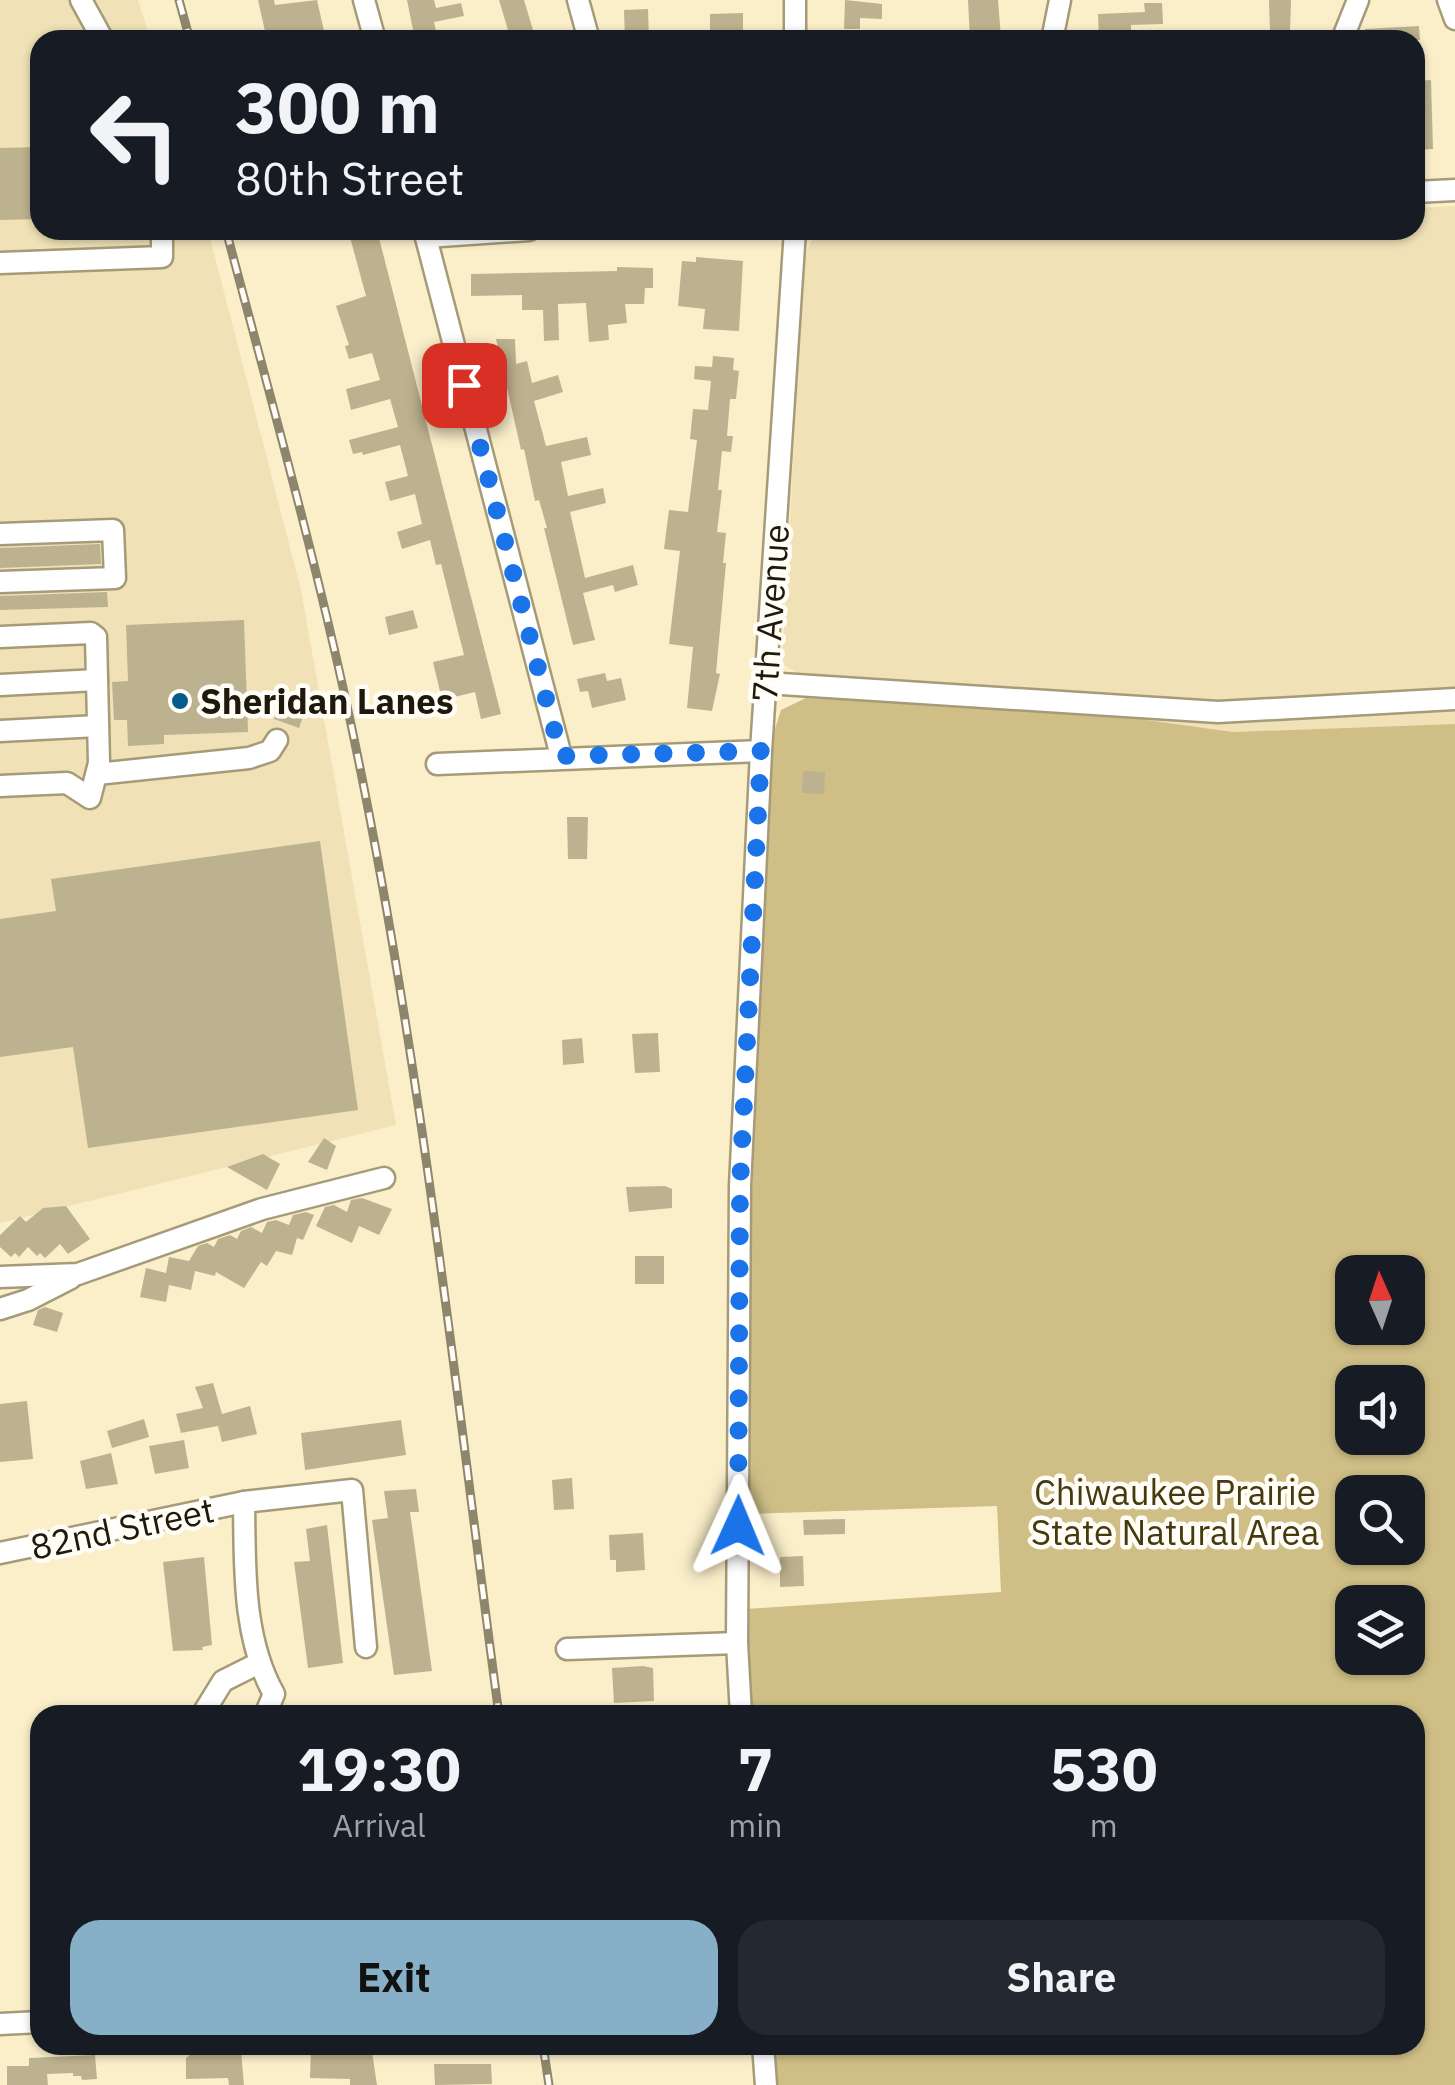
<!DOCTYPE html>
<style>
:root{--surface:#171b24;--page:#242831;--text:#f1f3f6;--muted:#9ea1a6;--accent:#87afc7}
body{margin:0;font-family:"IBM Plex Sans",sans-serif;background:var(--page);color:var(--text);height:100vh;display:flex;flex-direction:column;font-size:38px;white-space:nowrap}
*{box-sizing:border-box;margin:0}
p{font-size:32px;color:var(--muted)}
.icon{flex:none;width:55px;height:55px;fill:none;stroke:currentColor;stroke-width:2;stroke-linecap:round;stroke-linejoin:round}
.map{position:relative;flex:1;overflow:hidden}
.drawer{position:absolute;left:30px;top:1705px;width:1395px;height:350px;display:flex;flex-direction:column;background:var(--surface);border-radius:30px;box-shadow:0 2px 8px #0004}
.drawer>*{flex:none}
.banner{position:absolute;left:30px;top:30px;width:1395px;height:210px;border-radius:30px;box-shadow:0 2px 8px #0004;background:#171b24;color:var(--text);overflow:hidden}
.needle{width:65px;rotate:357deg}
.controls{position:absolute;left:1335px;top:1255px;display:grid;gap:20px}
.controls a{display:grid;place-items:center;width:90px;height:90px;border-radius:20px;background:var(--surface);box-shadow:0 2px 8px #0004;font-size:50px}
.pin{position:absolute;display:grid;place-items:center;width:85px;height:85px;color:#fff;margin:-42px;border-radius:20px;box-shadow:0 5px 15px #0006}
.me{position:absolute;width:110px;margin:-55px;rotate:1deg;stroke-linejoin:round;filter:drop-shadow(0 0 8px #0008)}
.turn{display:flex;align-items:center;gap:35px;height:210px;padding:0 40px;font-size:45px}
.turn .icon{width:130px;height:130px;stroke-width:2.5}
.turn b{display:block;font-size:70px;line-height:85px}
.eta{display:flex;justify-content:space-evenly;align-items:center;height:170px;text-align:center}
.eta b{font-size:60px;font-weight:700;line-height:70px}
.primary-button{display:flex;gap:20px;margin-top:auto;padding:20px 40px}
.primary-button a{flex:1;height:115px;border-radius:30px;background:var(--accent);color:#111;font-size:40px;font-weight:700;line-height:115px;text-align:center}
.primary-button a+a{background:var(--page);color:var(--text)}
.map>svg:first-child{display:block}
.built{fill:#f0e2b6}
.green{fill:#cfbe85;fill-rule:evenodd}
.building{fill:#bdb28f}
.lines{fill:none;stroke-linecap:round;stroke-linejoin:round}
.minor-casing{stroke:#a69b79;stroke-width:25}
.minor{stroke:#fff;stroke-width:20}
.rail-casing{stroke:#8e866c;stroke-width:9}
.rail{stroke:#fffdf5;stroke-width:5;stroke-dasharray:15;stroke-linecap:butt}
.route{stroke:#1a73e8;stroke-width:18;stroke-dasharray:0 32.4}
.poi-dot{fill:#065b8d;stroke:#fffdf5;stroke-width:4}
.labels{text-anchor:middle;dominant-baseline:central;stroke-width:9;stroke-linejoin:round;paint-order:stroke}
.street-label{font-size:35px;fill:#1d190b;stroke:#fffdf5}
.poi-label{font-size:35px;font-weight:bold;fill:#1d190b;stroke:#fffdf5;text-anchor:start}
.park-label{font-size:35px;fill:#45390f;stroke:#fffdf5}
</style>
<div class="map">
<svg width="1455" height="2085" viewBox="0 0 1455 2085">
<rect width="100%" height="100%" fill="#fbefca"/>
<g class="built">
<path d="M 0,0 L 138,0 L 151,40 L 40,40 L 40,230 L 208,230 L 301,590 L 396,1125 L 0,1223 Z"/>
<path d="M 1455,206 L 1455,724 L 1233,732 L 805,677 L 782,664 L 804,256 L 813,239 L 946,230 L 1415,230 L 1415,208 Z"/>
</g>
<path class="green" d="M 806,698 L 1088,712 L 1233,732 L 1455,724 L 1455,2085 L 772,2085 L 770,2045 L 1415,2045 L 1415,1715 L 748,1715 L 746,1609 L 1001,1592 L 997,1506 L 745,1514 L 756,1007 L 774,732 L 781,710 ZM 1352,1272 L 1408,1272 L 1408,1328 L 1352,1328 ZM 1352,1382 L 1408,1382 L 1408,1438 L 1352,1438 ZM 1352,1492 L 1408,1492 L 1408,1548 L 1352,1548 ZM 1352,1602 L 1408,1602 L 1408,1658 L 1352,1658 Z"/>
<g class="building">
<path d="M 258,0 L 274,0 L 275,5 L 317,0 L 326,40 L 267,40 Z"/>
<path d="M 407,0 L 434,0 L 436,8 L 461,3 L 464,16 L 434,22 L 438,40 L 415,40 Z"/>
<path d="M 499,0 L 524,0 L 536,40 L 511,40 Z"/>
<path d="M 845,0 L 882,4 L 882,19 L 860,18 L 860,29 L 844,29 Z"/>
<path d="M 968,0 L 998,0 L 1001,38 L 970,40 Z"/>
<path d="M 1269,0 L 1291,0 L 1290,32 L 1270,33 Z"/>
<path d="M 1144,3 L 1162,3 L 1163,24 L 1131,25 L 1131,40 L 1099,40 L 1098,14 L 1145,12 Z"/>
<path d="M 648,9 L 649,40 L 625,40 L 624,10 Z"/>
<path d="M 743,13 L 743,32 L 736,32 L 736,40 L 710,40 L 710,14 Z"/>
<path d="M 1419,26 L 1420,40 L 1365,40 L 1365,29 Z"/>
<path d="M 1431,80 L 1433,149 L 1415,150 L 1415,81 Z"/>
<path d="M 40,147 L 40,219 L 0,220 L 0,148 Z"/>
<path d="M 348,230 L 377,230 L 501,714 L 481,719 L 475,692 L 442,700 L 433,662 L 464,655 L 441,564 L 436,565 L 430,540 L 402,549 L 397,532 L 422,524 L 415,494 L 390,501 L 385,482 L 408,476 L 400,445 L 363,455 L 362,452 L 353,454 L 349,440 L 398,427 L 390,399 L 351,410 L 346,389 L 380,380 L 372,353 L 349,359 L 345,346 L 349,345 L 336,306 L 366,296 Z"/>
<path d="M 696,257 L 743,261 L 739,331 L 703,329 L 705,309 L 678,306 L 682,261 L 696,262 Z"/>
<path d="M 617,267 L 653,268 L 653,288 L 645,288 L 644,304 L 625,304 L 627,323 L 608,325 L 609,340 L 589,342 L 586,303 L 558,304 L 559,340 L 544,341 L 543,310 L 522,310 L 522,295 L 471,296 L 471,274 L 617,271 Z"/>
<path d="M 496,339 L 515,339 L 516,364 L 527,361 L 532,383 L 558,375 L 563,392 L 534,401 L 546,446 L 587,437 L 591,455 L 561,462 L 568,496 L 603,488 L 606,503 L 570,512 L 585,578 L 633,565 L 638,585 L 615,592 L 613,585 L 583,593 L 595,640 L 573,645 L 544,528 L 547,528 L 539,500 L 535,501 L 524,449 L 521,450 Z"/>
<path d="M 713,356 L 734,358 L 733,370 L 739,371 L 736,399 L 730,399 L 727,436 L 733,436 L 731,452 L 722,451 L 718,490 L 722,490 L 717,532 L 726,533 L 723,563 L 726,563 L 716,673 L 720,674 L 712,711 L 687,708 L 693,647 L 669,644 L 680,551 L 664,549 L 669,510 L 688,512 L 697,440 L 690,439 L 693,409 L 708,410 L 711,381 L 694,379 L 695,366 L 712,367 Z"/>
<path d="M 100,544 L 101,564 L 0,568 L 0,548 Z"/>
<path d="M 107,592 L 108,607 L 0,610 L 0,596 Z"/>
<path d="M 413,610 L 418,628 L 389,635 L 385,617 Z"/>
<path d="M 244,620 L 248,732 L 164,735 L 164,744 L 128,746 L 127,720 L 114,720 L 112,682 L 128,681 L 126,625 Z"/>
<path d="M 605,673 L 607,681 L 621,678 L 626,700 L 592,708 L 588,691 L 580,692 L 577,679 Z"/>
<path d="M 280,700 L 306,708 L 299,728 L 274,719 Z"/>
<path d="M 803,771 L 825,772 L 824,794 L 802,793 Z"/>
<path d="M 567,817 L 588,817 L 587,859 L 568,859 Z"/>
<path d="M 320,841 L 358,1110 L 88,1148 L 73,1047 L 0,1057 L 0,919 L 56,911 L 51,879 Z"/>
<path d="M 658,1033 L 660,1072 L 635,1073 L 632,1034 Z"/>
<path d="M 582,1038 L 584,1063 L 563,1065 L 562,1040 Z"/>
<path d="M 324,1138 L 336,1146 L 327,1170 L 308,1162 Z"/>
<path d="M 263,1154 L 280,1164 L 267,1190 L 227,1167 Z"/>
<path d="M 665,1186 L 672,1189 L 672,1208 L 629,1212 L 626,1187 Z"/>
<path d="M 362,1198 L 392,1209 L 379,1235 L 359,1226 L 352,1243 L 316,1226 L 325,1207 L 334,1205 L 347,1212 L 351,1200 Z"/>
<path d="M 66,1206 L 90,1239 L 68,1254 L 60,1244 L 45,1258 L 40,1253 L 37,1256 L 28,1247 L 19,1257 L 15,1253 L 11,1257 L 0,1247 L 0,1235 L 20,1216 L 26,1222 L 43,1208 Z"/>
<path d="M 306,1212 L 314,1215 L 303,1240 L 297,1238 L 292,1255 L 276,1251 L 267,1266 L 261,1262 L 244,1288 L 216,1272 L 215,1276 L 195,1271 L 191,1290 L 169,1285 L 166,1302 L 140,1297 L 146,1268 L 166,1273 L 169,1257 L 189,1261 L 198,1246 L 207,1243 L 214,1247 L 218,1239 L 230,1235 L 237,1239 L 241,1231 L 251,1227 L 262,1233 L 267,1222 L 276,1220 L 289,1225 L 293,1215 Z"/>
<rect x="635" y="1256" width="29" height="28"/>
<path d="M 45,1307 L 63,1313 L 57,1332 L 33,1325 L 38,1310 Z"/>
<path d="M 213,1383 L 222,1414 L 250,1406 L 257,1434 L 222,1442 L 218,1426 L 181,1433 L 176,1414 L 203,1408 L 195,1387 Z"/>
<path d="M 27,1401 L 33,1459 L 0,1462 L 0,1404 Z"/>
<path d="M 144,1419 L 149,1437 L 112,1448 L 107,1431 Z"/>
<path d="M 401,1420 L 406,1455 L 305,1470 L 301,1433 Z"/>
<path d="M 184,1440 L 189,1468 L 155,1474 L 149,1446 Z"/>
<path d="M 111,1453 L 118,1484 L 86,1489 L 80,1461 Z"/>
<path d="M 572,1478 L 574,1509 L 554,1510 L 552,1480 Z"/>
<path d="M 416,1489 L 419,1512 L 410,1512 L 432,1671 L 394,1675 L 372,1520 L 388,1518 L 384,1491 Z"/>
<path d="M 845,1519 L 845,1534 L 804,1535 L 803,1520 Z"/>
<path d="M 327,1525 L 343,1663 L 308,1668 L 294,1562 L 310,1561 L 306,1529 Z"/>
<path d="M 643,1533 L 645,1570 L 616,1572 L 616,1560 L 610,1560 L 609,1535 Z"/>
<path d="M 803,1556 L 804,1586 L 780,1587 L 780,1557 Z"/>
<path d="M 204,1557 L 212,1645 L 202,1647 L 203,1650 L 173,1651 L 163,1562 Z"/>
<path d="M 643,1666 L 653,1668 L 654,1701 L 614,1703 L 612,1668 Z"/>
<path d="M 311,2045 L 371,2045 L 377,2085 L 350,2085 L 350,2079 L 310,2078 Z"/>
<path d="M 241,2051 L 244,2085 L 229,2085 L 228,2078 L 186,2079 L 186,2058 L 190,2055 Z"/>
<path d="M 95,2055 L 97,2079 L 82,2080 L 81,2076 L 73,2076 L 73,2073 L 47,2074 L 48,2085 L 7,2085 L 7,2066 L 29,2066 L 29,2058 Z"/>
<path d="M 434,2064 L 491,2064 L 492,2084 L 435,2085 Z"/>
</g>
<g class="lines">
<g class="minor-casing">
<g id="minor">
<path d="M 81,0 L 103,40"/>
<path d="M 364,0 L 375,40"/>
<path d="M 578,0 L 589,40"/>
<path d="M 795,0 L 795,40"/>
<path d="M 1448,0 L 1455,19"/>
<path d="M 1052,40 L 1060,0"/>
<path d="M 1342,40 L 1358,0"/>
<path d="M 1415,192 L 1455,190"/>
<path d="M 424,230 L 561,756"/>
<path d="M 426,237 L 529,230"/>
<path d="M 0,263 L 162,257 L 162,230"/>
<path d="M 0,534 L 113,530 L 115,578 L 0,582"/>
<path d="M 0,637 L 91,633 L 96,637 L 99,763 L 90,798 L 67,783 L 0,786"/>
<path d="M 766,683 L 1218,712 L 1455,699"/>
<path d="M 0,685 L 97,680"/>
<path d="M 0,731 L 98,726"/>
<path d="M 437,764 L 761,751"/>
<path d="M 97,774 L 249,758 L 270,751 L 277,740"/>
<path d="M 0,1277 L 78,1274 L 262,1209 L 384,1178"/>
<path d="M 0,1309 L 28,1300 L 71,1278"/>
<path d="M 244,1502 C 245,1566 242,1637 274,1694 L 265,1715"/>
<path d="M 0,1553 L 244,1502 L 352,1490 L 366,1647"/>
<path d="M 567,1649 L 737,1643"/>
<path d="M 202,1715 L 223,1681 L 257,1664"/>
<path d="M 741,1715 L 737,1643 L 740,1186 L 761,751 L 795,230"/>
<path d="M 0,2024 L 40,2022"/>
<path d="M 763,2045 L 766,2085"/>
</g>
</g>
<use href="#minor" class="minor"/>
<g class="rail-casing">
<g id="rail">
<path d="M 179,0 L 190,40"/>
<path d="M 226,230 C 272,404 321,577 357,753 C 422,1070 456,1394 499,1715"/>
<path d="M 543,2045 L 549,2085"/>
</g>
</g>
<use href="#rail" class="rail"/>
</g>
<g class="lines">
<path class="route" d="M 464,385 L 561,756 L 761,751 L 740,1186 L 738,1526"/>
</g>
<circle class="poi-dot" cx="180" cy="701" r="10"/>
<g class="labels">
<g class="street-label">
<text transform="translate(770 613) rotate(-86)">7th Avenue</text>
<text transform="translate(122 1528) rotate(-12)">82nd Street</text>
</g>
<g class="poi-label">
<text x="200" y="701">Sheridan Lanes</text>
</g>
<g class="park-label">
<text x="1175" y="1492">Chiwaukee Prairie<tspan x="1175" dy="40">State Natural Area</tspan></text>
</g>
</g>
</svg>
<div class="controls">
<a><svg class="needle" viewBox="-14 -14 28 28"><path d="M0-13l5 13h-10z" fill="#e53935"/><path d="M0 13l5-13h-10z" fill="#9ea1a6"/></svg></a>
<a><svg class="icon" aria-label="sound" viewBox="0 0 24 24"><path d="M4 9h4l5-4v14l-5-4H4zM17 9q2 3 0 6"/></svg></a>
<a><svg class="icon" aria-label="search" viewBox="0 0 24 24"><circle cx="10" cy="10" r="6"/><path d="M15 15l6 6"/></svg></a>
<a><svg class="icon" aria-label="layers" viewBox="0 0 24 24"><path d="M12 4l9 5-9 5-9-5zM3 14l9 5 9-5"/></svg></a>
</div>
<div class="pin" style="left:464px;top:385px;background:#d93025"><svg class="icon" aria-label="arrive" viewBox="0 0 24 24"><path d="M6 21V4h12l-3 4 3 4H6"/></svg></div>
<svg class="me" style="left:738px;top:1526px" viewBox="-20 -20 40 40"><path d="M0-17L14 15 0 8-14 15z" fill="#1a73e8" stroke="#fff" stroke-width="4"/></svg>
<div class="banner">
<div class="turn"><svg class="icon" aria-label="left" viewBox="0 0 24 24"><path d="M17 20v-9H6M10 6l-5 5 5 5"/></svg><div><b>300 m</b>80th Street</div></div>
</div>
<section class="drawer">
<div class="eta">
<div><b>19:30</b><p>Arrival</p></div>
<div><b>7</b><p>min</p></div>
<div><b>530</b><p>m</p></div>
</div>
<div class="primary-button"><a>Exit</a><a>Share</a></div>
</section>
</div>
